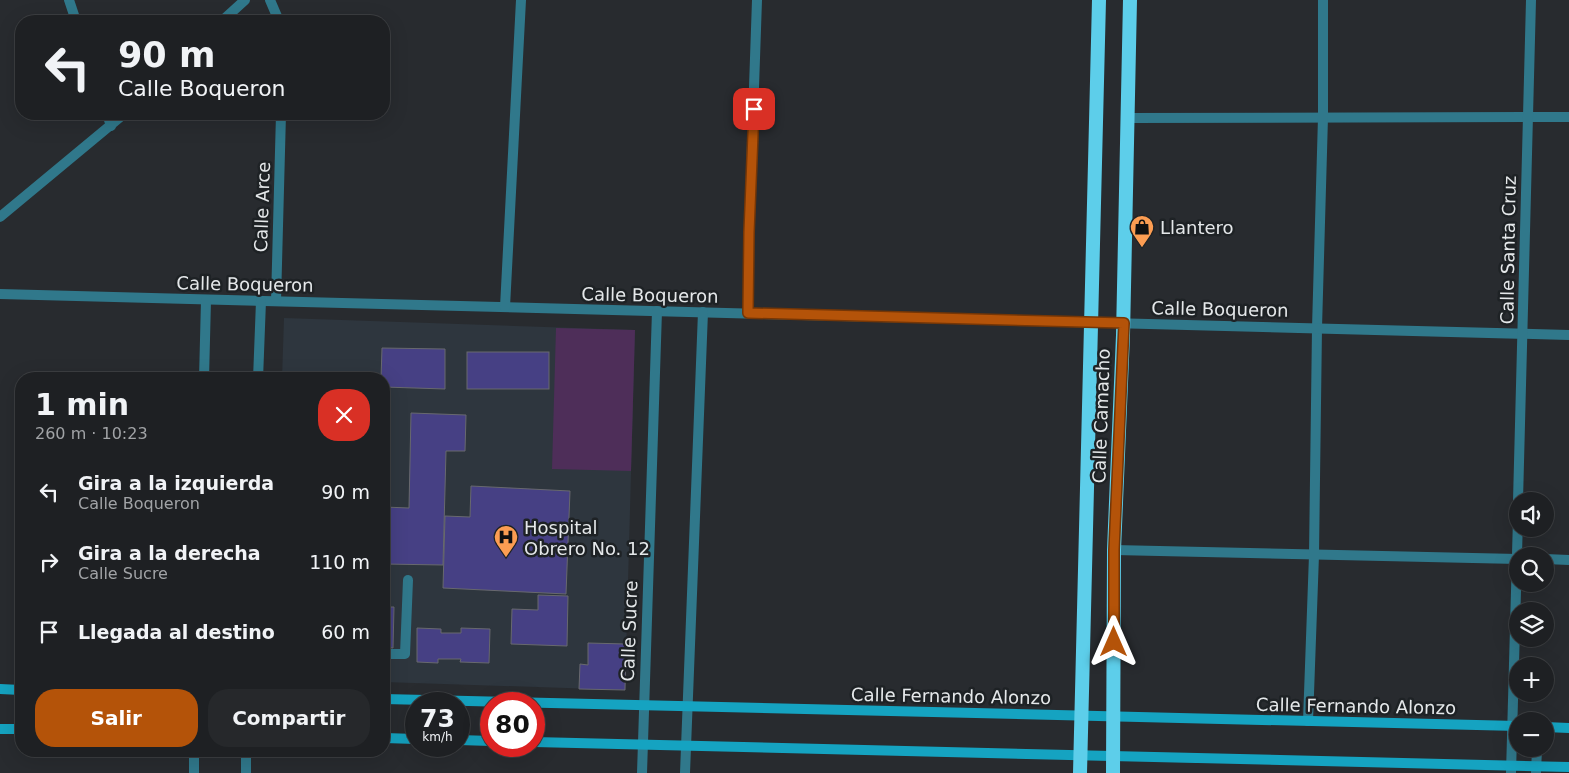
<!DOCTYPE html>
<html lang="es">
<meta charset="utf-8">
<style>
:root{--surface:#1e2023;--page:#26282b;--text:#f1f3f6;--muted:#a1a3a6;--line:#3c3e41;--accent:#b45309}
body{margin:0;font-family:"DejaVu Sans",sans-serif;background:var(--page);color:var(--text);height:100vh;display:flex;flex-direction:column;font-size:19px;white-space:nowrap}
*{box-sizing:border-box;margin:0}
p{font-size:16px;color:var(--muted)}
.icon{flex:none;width:28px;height:28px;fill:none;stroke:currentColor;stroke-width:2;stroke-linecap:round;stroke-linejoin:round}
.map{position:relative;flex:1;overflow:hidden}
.panel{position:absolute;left:15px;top:372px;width:375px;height:385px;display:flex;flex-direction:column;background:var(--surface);border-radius:20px;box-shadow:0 5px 20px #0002,0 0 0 1px var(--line)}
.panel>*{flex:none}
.guide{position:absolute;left:15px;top:15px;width:375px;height:105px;border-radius:20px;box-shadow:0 5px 20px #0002,0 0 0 1px var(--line);background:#1e2023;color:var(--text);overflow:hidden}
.tools{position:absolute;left:1509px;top:492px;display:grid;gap:10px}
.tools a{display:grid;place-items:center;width:45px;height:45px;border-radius:50%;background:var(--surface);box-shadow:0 5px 20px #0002,0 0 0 1px var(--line);font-size:25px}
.speed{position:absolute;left:405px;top:692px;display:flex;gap:10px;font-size:25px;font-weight:700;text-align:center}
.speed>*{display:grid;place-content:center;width:65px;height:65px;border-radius:50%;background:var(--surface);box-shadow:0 5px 20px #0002,0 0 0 1px var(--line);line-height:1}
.speed small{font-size:12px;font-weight:400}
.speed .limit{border:8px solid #d22;background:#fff;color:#111}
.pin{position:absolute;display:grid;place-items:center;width:42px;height:42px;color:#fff;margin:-21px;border-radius:10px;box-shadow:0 2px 8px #0006}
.me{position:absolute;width:55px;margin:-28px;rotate:0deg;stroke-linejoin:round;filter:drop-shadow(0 0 4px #0008)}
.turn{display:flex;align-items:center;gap:18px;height:105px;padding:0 20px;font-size:22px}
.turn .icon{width:65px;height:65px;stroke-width:2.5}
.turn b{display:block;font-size:35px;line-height:42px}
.round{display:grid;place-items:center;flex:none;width:52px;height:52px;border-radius:20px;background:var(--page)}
.head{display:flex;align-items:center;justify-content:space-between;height:85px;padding:0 20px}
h1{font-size:30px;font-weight:800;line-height:38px}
.cta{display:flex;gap:10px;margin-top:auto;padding:10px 20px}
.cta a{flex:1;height:58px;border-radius:20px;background:var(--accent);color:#fff;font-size:20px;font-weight:800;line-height:58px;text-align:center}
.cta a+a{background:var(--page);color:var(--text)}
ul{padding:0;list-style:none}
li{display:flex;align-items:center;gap:15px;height:70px;padding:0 20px}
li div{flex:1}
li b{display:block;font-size:19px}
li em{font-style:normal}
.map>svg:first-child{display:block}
.built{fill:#2e363e}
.green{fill:#4e2e59}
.building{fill:#464084;stroke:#68696e}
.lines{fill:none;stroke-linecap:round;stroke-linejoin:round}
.service{stroke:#30788b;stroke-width:10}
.minor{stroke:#30788b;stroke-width:10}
.secondary{stroke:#15a3c1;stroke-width:10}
.trunk{stroke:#5dceea;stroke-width:14}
.route-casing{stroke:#753606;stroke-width:12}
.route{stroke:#b45309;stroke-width:9}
.labels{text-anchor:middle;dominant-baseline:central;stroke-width:5;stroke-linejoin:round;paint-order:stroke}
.street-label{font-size:18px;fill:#e5e8ea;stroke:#1e2225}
.poi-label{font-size:18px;fill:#e5e8ea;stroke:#1e2225;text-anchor:start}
</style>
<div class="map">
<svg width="1569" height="773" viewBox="0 0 1569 773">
<rect width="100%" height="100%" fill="#282b2f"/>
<path class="built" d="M 284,318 L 635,330 L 625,690 L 384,682 L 384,379 L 282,379 Z"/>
<path class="green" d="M 556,328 L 635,330 L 631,471 L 552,469 Z"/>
<g class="building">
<path d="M 382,348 L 445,349 L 445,389 L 384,387 L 384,379 L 381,379 Z"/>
<rect x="467" y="352" width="82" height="37"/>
<path d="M 411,413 L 466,415 L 465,451 L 446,451 L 443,565 L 384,564 L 384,507 L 409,508 Z"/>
<path d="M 471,486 L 570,491 L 566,594 L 443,588 L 445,516 L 470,517 Z"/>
<path d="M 538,595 L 568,596 L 567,646 L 511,644 L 512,609 L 538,610 Z"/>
<path d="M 384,607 L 394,607 L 393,648 L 384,647 Z"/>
<path d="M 417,628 L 441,629 L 441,633 L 461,633 L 461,628 L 490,629 L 489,663 L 460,662 L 461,659 L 438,659 L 438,663 L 417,662 Z"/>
<path d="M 588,643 L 626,644 L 625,690 L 579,689 L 580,664 L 588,665 Z"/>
</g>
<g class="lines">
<g class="service">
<path d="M 1127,118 L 1569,117"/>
<path d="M 1114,550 L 1518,559"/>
<path d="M 1545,559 L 1569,560"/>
<path d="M 384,654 L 405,654 L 408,580"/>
<path d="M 1308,721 L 1314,555 L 1317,328 L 1323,117 L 1323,0"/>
</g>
<g class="minor">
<path d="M 69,0 L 76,21"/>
<path d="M 270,0 L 279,21"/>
<path d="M 222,21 L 245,0"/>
<path d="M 107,114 L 111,126"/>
<path d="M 0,217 L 124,114"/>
<path d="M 0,294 L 1569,335"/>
<path d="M 276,301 L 281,114"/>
<path d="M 505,307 L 521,0"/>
<path d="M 748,313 L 749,232 L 757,0"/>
<path d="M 204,379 L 206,300"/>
<path d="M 258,379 L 261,301"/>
<path d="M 1518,501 L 1531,0"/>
<path d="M 194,773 L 194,751"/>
<path d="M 246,773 L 246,751"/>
<path d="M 642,773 L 657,311"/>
<path d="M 685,773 L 703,312"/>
<path d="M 1511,773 L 1518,518"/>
<path d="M 1536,773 L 1537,749"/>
</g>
<g class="secondary">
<path d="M 0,689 L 21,690"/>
<path d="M 384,699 L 1518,726"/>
<path d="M 1545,727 L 1569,728"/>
<path d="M 0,729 L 21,729"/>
<path d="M 384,738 L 416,739"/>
<path d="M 459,740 L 491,741"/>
<path d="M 534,742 L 1569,767"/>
</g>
<g class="trunk">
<path d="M 1080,773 L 1099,0"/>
<path d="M 1113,773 L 1114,550 L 1123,335 L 1130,0"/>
</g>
</g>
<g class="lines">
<g class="route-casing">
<path id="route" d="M 754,109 L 749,232 L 748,313 L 1124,323 L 1114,550 L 1114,642"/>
</g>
<use href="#route" class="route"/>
</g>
<defs>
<g id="shop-pin" transform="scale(1.25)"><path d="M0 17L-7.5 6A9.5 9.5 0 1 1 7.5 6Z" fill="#fc9d52" stroke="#1e2225"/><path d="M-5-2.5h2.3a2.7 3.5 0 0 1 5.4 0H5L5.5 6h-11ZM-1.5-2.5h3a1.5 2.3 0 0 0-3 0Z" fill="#111"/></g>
<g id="hospital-pin" transform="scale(1.25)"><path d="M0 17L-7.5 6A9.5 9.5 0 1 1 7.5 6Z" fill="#fc9d52" stroke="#1e2225"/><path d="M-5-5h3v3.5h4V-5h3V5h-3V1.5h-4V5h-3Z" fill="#111"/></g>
</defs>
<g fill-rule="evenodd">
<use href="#shop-pin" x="1142" y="227"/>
<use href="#hospital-pin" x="506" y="537"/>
</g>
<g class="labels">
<g class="street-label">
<text transform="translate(262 207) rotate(-88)">Calle Arce</text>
<text transform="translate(1508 250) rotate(-89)">Calle Santa Cruz</text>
<text transform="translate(245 284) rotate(1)">Calle Boqueron</text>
<text transform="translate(650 295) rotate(1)">Calle Boqueron</text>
<text transform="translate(1220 309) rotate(1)">Calle Boqueron</text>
<text transform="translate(1101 416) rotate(-88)">Calle Camacho</text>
<text transform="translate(629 631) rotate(-88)">Calle Sucre</text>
<text transform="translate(951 696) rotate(1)">Calle Fernando Alonzo</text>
<text transform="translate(1356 706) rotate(1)">Calle Fernando Alonzo</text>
</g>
<g class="poi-label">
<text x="1160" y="227">Llantero</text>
<text x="524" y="527">Hospital<tspan x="524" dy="21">Obrero No. 12</tspan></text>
</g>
</g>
</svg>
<div class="tools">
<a><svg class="icon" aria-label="sound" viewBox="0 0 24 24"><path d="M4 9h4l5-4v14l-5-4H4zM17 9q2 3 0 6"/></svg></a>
<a><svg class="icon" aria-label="search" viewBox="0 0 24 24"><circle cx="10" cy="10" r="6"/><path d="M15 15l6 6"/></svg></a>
<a><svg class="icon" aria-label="layers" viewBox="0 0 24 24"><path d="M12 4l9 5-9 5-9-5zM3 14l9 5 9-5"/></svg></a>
<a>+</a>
<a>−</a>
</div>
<div class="speed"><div>73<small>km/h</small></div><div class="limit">80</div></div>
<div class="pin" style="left:754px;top:109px;background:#d93025"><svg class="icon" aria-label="arrive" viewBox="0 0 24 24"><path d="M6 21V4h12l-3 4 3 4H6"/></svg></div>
<svg class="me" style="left:1114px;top:642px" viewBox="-20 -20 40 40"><path d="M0-17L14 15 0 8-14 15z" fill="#b45309" stroke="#fff" stroke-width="4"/></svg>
<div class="guide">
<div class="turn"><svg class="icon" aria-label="left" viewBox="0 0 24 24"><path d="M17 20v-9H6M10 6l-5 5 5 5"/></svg><div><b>90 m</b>Calle Boqueron</div></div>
</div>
<section class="panel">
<div class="head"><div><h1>1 min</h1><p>260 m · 10:23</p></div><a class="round" style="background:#d93025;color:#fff"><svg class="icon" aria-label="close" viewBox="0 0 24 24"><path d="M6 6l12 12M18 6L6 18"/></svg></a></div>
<ul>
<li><svg class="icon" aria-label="left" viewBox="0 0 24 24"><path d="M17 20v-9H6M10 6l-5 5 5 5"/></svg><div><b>Gira a la izquierda</b><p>Calle Boqueron</p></div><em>90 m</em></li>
<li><svg class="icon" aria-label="right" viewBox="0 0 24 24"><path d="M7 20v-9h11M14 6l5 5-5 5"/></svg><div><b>Gira a la derecha</b><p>Calle Sucre</p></div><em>110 m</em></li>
<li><svg class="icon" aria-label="arrive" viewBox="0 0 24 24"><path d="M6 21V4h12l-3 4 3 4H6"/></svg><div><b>Llegada al destino</b></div><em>60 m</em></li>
</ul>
<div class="cta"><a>Salir</a><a>Compartir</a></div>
</section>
</div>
